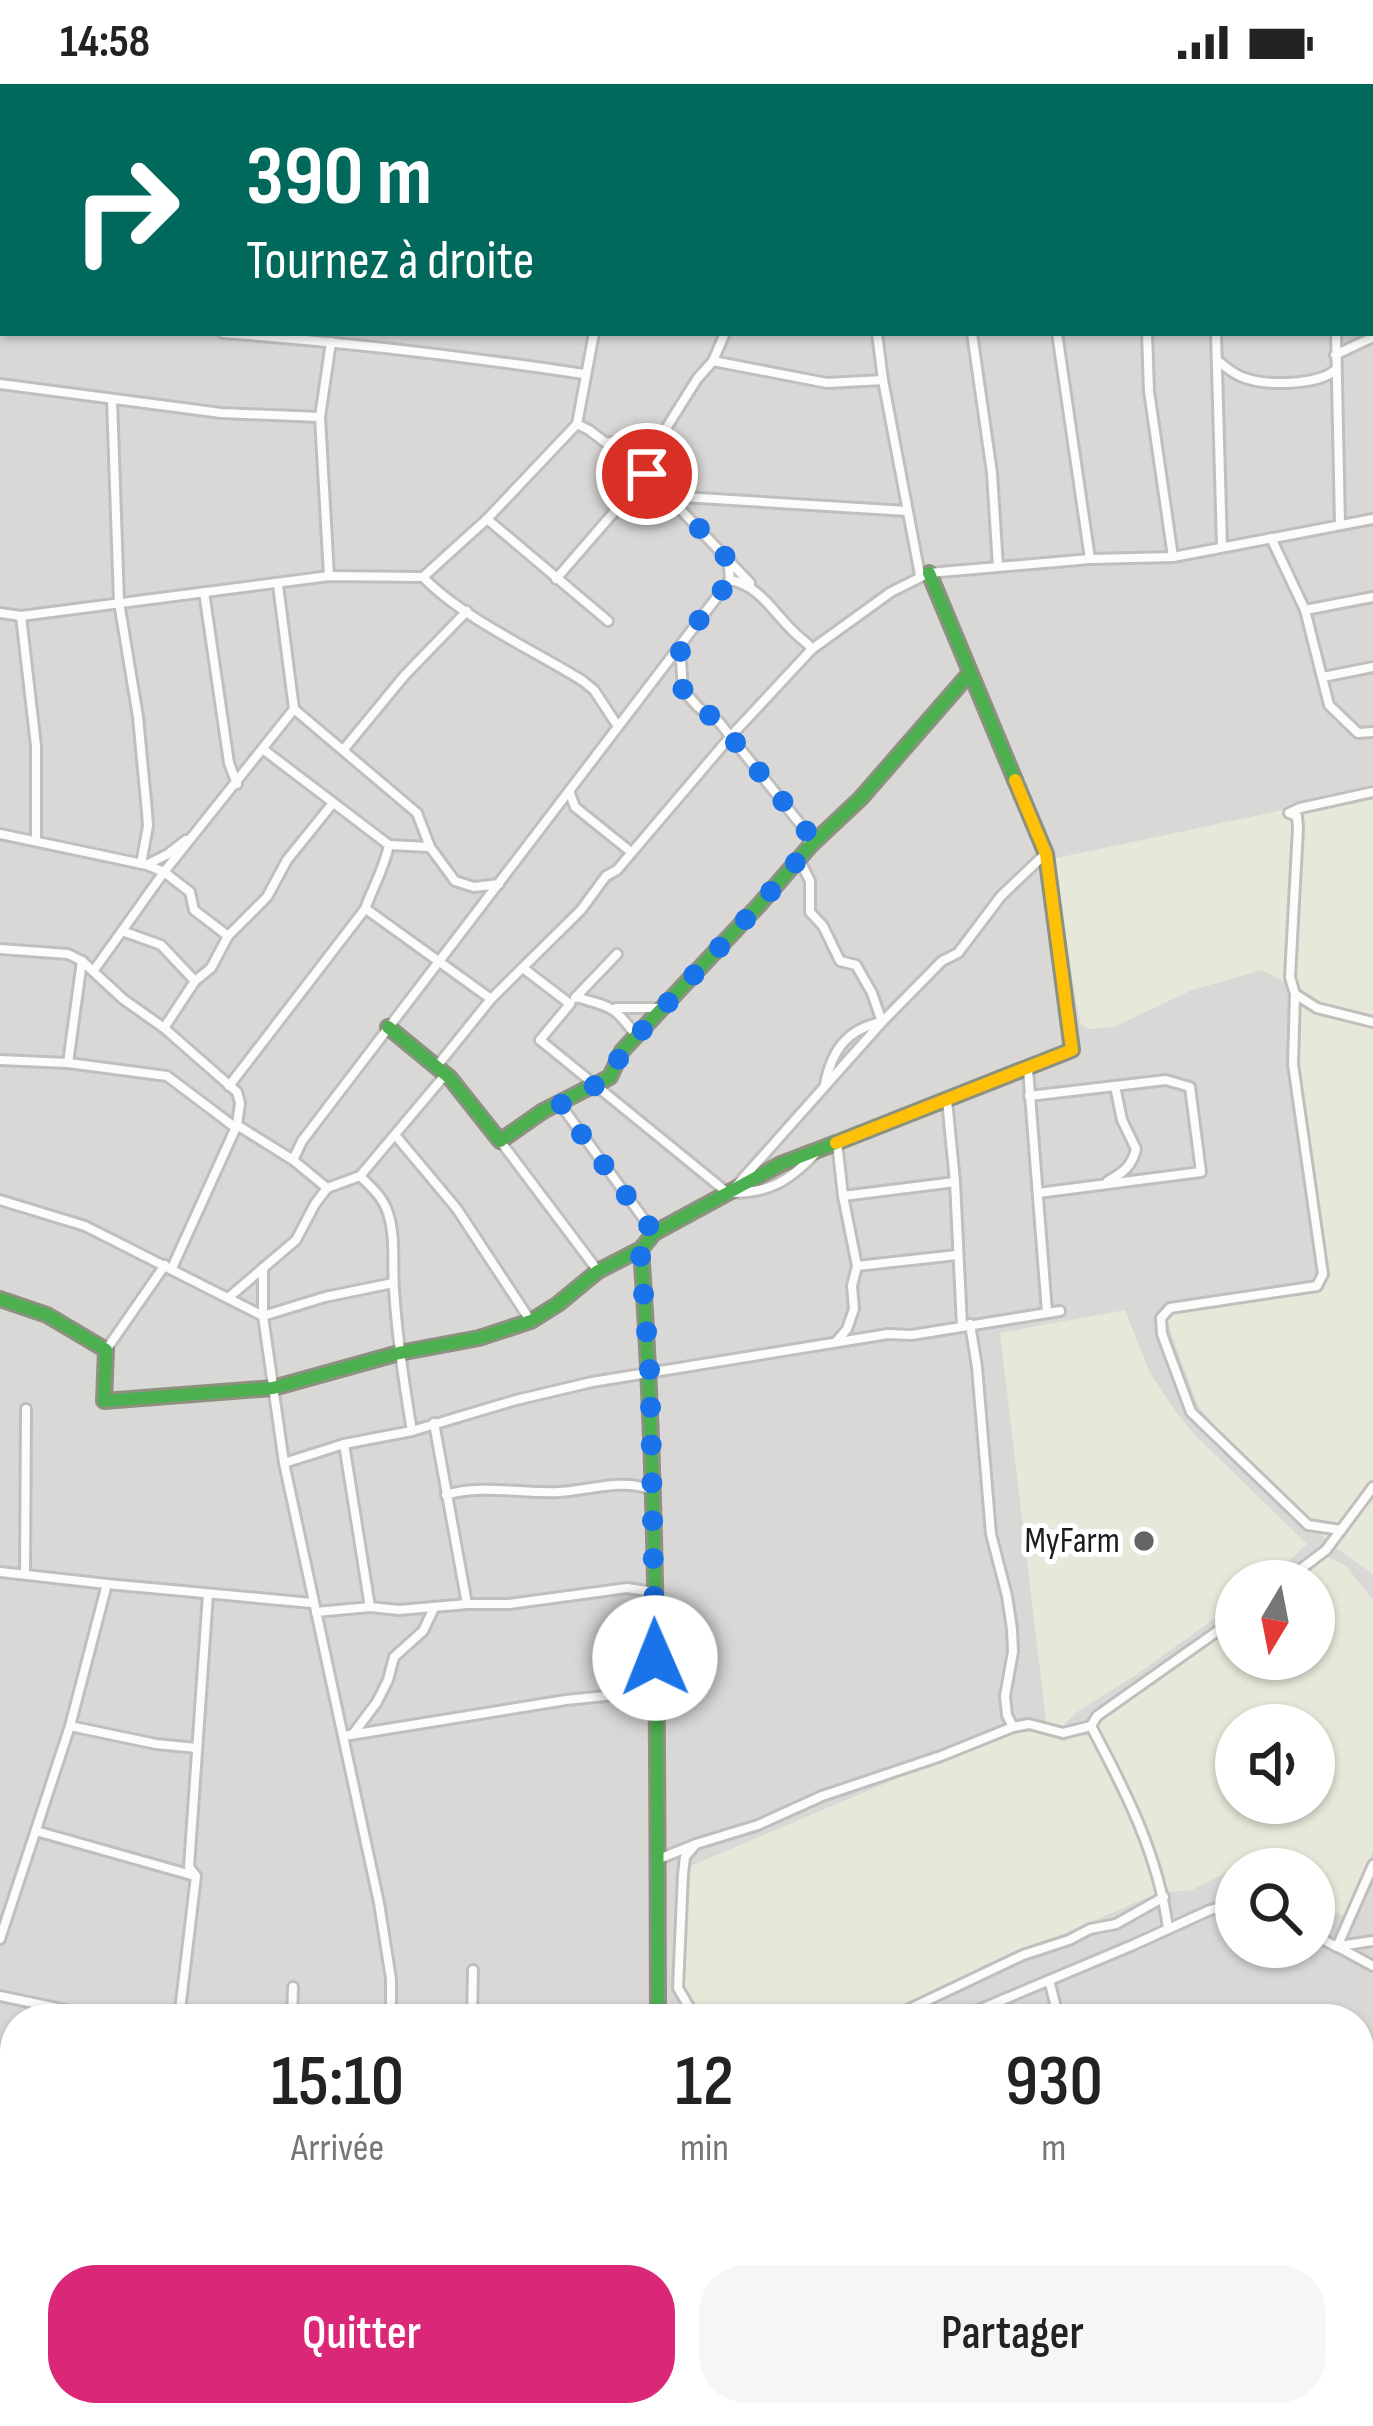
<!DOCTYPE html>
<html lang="fr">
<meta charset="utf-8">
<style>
:root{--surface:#fff;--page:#f6f6f6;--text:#222;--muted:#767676;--accent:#db2777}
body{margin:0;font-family:"Sofia Sans Condensed",sans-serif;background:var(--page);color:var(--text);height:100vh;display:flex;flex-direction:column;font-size:45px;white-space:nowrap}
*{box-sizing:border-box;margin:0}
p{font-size:39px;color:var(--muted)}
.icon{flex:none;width:66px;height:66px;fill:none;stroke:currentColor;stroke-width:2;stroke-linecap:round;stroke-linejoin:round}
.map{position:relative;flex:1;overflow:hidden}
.side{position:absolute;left:0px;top:1920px;width:1374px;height:423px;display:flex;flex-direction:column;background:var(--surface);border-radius:48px 48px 0 0;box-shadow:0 3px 9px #0004}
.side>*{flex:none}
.hud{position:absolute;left:0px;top:0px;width:1374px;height:252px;box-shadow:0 3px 9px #0004;background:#00695c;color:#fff;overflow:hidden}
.needle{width:78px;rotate:190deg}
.tools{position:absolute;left:1215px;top:1476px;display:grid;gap:24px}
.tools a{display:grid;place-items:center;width:120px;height:120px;border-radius:50%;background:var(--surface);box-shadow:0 3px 9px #0004;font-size:60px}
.pin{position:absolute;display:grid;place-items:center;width:102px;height:102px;color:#fff;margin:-51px;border:6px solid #fff;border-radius:50%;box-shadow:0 3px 12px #0007}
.me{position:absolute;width:132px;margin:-66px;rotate:359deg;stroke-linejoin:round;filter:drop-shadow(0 0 9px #0008)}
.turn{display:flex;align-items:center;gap:42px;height:252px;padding:0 48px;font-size:54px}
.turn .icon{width:156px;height:156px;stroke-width:2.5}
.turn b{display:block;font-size:84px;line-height:102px}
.eta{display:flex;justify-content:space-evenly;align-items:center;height:204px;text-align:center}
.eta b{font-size:72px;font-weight:600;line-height:84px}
.primary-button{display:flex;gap:24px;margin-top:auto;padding:24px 48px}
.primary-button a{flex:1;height:138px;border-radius:48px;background:var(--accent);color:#fff;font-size:48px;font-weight:600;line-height:138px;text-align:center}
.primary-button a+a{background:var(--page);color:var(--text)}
.status{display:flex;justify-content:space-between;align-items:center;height:84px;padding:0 60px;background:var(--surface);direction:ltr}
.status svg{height:33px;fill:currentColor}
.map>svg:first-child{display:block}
.residential{fill:#d9d8d6;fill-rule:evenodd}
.farmland{fill:#e6e9d9;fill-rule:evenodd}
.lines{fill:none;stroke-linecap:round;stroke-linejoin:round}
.street-casing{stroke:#c0bfbd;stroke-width:14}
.fast-casing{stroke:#8d9180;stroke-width:18}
.slow-casing{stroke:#8d9180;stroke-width:18}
.street{stroke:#fcfcfb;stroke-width:8}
.fast{stroke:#4caf50;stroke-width:12}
.slow{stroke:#ffc107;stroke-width:12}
.route{stroke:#1a73e8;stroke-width:21;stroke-dasharray:0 37.8}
.poi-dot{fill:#646462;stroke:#fff;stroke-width:4.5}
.labels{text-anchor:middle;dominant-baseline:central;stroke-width:10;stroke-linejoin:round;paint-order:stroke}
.poi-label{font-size:36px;fill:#1c1c1c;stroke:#fff;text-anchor:end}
</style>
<div class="status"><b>14:58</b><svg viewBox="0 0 49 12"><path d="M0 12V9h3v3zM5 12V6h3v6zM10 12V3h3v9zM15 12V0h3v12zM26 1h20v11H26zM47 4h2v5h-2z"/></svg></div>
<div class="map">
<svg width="1373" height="2342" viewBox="0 0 1373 2342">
<rect width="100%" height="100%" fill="#eae9e5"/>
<path class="residential" d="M 0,0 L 1373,0 L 1373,2342 L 0,2342 ZM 3,3 L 1371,3 L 1371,249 L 3,249 ZM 1236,1497 L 1314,1497 L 1314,1575 L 1236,1575 ZM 1236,1641 L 1314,1641 L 1314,1719 L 1236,1719 ZM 1236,1785 L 1314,1785 L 1314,1863 L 1236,1863 ZM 15,1935 L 1359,1935 L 1359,2328 L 15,2328 Z"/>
<g class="farmland">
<path d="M 1373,707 L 1373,1490 L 1333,1462 L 1242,1372 L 1198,1322 L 1170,1246 L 1165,1226 L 1309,1204 L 1321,1191 L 1287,899 L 1262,886 L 1192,906 L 1114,943 L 1089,945 L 1080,939 L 1052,775 Z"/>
<path d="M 1125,1226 L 1150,1289 L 1174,1325 L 1192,1348 L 1307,1460 L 1267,1497 L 1236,1497 L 1236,1519 L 1136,1591 L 1077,1628 L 1061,1644 L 1047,1645 L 1000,1249 Z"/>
<path d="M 1328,1473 L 1346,1482 L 1373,1516 L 1373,1767 L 1345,1833 L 1314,1819 L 1314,1785 L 1233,1785 L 1192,1806 L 1157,1809 L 872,1935 L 699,1935 L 682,1907 L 681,1786 L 1011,1646 L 1030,1644 L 1064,1658 L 1076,1649 L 1094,1654 L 1097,1635 L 1236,1538 L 1236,1575 L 1314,1575 L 1314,1497 L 1294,1497 ZM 1236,1641 L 1314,1641 L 1314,1719 L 1236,1719 Z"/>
</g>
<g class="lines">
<g class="street-casing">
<g id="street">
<path d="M 589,0 L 604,3"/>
<path d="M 978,0 L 987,3"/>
<path d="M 49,3 L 50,0"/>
<path d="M 217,3 L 218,0"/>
<path d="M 539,3 L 540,0"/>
<path d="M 627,3 L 628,0"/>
<path d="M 719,3 L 720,0"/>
<path d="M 897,3 L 899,0"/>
<path d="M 1186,3 L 1187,0"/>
<path d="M 1371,14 L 1373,13"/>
<path d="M 0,99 L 3,100"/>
<path d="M 0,128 L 3,120"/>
<path d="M 1371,143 L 1373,142"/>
<path d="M 0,219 L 3,220"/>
<path d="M 223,249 C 344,258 464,272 584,290"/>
<path d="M 877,249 L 883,296 L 920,491"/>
<path d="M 972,249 L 992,389 L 998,483"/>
<path d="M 1057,249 L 1090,475"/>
<path d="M 1147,249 L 1149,307 L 1173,473"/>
<path d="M 1216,249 L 1222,463"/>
<path d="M 1336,249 L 1340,441"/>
<path d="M 1335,271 L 1373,253"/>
<path d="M 713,277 L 827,299 L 883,296"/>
<path d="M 1219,278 C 1227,284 1236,292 1245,294 C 1267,302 1316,301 1334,287"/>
<path d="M 0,300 L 221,329 L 320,333"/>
<path d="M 112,315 L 119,518 L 138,633 L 147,728 L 148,742 L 141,780"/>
<path d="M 577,340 L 589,346 L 647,390 L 750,499"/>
<path d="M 609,358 L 654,362"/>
<path d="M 638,383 L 655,362 L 697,295 L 713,277 L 725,249"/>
<path d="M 666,412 L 907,427"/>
<path d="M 487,435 L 608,537"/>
<path d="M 1271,454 L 1305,526 L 1329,621 L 1358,649 L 1373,648"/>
<path d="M 329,492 L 320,333 L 331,258"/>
<path d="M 423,493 C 461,533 535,567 583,597 L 594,606 L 617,641"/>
<path d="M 556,495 L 647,390"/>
<path d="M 204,508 L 229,679 L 237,700"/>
<path d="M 1305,526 L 1373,513"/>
<path d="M 0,529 L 21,532 L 329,492 L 423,493 L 487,435 L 577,340 L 594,249"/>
<path d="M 21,532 L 36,662 L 36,757"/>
<path d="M 680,563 L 683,606 L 698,623 L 719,638 L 805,746 L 810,762"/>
<path d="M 812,565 L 891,508 L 929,489 L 1090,475 L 1173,473 L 1373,435"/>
<path d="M 1323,593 L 1373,583"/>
<path d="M 294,625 L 417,729 L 430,763 L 455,797 L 474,803 L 499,800"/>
<path d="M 344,665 L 405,591 L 467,527"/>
<path d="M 569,707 L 575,723 L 631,768"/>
<path d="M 1373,708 L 1300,724 L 1289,729 L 1297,732 L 1298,744 L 1290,893 L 1295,910 L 1317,924 L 1373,938"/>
<path d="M 0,750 L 147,781 L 164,788 L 190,808 L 194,826 L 228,852"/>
<path d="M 389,761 L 429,763"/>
<path d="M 799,775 L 810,797 L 810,828 L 823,842 L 840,877 L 856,881 L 872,909 L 882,938 C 847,945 832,966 825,1000"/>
<path d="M 148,780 L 168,770 L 186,756"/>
<path d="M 366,825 L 491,915"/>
<path d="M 122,847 L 164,788 L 294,625 L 278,501"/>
<path d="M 0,865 L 68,870 L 82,877 L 123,915 L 164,944 L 237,1008 L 240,1019 L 237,1041 L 172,1184"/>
<path d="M 523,884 L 570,920 L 540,956 L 729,1110 L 882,938 L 942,877 L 958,869 L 1001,812 L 1044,771"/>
<path d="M 94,886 L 122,847 L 161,861 L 195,897"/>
<path d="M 1295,910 L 1293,980 L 1323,1190 L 1317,1202 L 1170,1224 L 1161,1234 L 1162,1250 L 1191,1328 L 1308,1441 L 1341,1446"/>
<path d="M 576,913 C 611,923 615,922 636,952"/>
<path d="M 575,914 L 617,870"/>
<path d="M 616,924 L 661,924"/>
<path d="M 164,944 L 195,897 L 211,884 L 228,852 L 267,813 L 287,776 L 333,719"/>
<path d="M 0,976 L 68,979 L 167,992 L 236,1044"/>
<path d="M 68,979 L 82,877"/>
<path d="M 437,982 L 491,915 L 581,826 L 606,792 L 617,786 L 730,653 L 812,565 C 806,557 798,553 791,545 C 772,526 758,501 730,496"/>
<path d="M 1028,985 L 1047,1228"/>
<path d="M 229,1002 L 365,825 C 373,803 384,785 389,761 L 264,666"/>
<path d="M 1029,1012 L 1166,996 L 1190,1003 L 1201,1088 L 1038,1109"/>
<path d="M 947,1016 L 955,1098 L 962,1242"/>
<path d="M 560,1020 L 654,1149"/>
<path d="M 237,1041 L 293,1076 L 327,1104"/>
<path d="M 396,1052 L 457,1125 L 530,1236"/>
<path d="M 501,1058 L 598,1187"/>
<path d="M 293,1076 L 302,1057 L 730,496 L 729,483 L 724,471"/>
<path d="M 360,1092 C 372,1104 383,1113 388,1129 C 396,1153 392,1180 394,1205 C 397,1253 404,1300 412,1347"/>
<path d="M 1108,1097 C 1123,1089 1132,1082 1136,1065 L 1122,1036 L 1115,1002"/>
<path d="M 730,1109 C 770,1109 789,1097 816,1069"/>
<path d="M 843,1112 L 955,1098"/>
<path d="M 0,1116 L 85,1142 L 263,1232 L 325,1213 L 393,1199"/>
<path d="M 857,1182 L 957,1171"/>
<path d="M 263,1184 L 263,1232 L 284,1379 L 379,1819 L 391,1895 L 391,1935"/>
<path d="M 228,1214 L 296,1156 L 315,1120 L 327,1104 L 360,1092 L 445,991"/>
<path d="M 970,1240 L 977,1283 L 991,1450 L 1007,1512 L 1012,1545 L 1013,1568 L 1005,1612 L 1007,1631 L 1013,1643"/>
<path d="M 836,1258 L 847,1245 L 854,1225 L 852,1202 L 857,1182 L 843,1112 L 837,1058"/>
<path d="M 106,1266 L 165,1181"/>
<path d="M 434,1339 L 467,1520"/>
<path d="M 344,1360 L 370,1523"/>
<path d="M 284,1379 L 344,1360 L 412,1347 L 516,1316 L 592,1298 L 888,1250 L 912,1251 L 1060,1227"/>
<path d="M 446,1411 C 480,1400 524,1410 559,1408 C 592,1406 621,1394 653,1406"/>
<path d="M 0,1488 L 107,1500 L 312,1519"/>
<path d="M 25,1490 L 26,1325"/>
<path d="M 1285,1497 L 1326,1466 L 1373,1403"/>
<path d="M 316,1528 L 370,1523 L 399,1526 L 467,1520 L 509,1520 L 627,1504 L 653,1508"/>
<path d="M 70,1642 L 156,1660 L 197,1664"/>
<path d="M 1091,1642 C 1125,1706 1159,1772 1168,1845"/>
<path d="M 353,1650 L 377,1618 L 388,1596 L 394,1573 L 423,1547 L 434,1524"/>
<path d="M 344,1652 L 566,1616 L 655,1607"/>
<path d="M 36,1747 L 195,1792"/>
<path d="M 695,1761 L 685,1773 L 683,1790 L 678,1904 L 696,1935"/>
<path d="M 659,1775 L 696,1760 L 758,1741 L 822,1712 L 941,1672 L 1013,1643 L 1029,1640 L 1063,1649 L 1091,1642 L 1097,1632 L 1236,1534"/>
<path d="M 1314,1851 L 1337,1863 L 1373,1781"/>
<path d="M 0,1855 L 70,1642 L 107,1500"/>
<path d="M 1339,1862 L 1373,1857"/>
<path d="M 1338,1863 L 1373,1882"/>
<path d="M 1049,1896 L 1059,1935"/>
<path d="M 0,1912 L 109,1935"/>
<path d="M 179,1935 L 196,1792 L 189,1783 L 208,1510"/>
<path d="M 292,1935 L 293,1903"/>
<path d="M 472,1935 L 473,1886"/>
<path d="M 888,1935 L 1023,1871 L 1069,1856 L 1090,1845 L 1116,1840 L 1164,1813"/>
<path d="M 957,1935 L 1133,1861 L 1210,1826 L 1236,1819"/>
<path d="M 0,2028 L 15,2031"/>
<path d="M 0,2221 L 15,2223"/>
<path d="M 332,2328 L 335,2342"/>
<path d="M 473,2328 L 478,2342"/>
<path d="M 624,2328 L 631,2342"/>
<path d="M 987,2328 L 988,2342"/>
<path d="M 1068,2328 L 1070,2342"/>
<path d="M 1144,2328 L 1146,2342"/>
<path d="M 0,2331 L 70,2340 L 196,2339"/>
<path d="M 340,2342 L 359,2328"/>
<path d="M 665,2342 L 697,2328"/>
<path d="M 1369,2342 L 1373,2271"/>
</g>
</g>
<g class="fast-casing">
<g id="fast">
<path d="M 929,489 L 1015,696"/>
<path d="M 388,943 L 450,994 L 500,1057 L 543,1027 L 610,993 L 622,967 L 759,821 L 810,762 L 861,714 L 969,590"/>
<path d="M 641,1165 C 659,1421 657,1678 658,1935"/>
<path d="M 0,1215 L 47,1231 L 106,1266 L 104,1317 L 273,1304 L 399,1269 L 479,1254 L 531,1237 L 558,1220 L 598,1187 L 641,1165 L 654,1149 L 781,1080 L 836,1059"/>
</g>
</g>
<g class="slow-casing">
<path id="slow" d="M 836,1059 L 1072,966 L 1046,770 L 1015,696"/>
</g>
<use href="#street" class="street"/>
<use href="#fast" class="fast"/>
<use href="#slow" class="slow"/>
</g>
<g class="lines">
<path class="route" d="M 647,390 L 724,470 L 730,483 L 730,496 L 680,561 L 683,606 L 698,623 L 719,638 L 806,746 L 810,762 L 759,821 L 622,968 L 610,993 L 560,1021 L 654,1149 L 640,1165 L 650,1291 L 655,1574"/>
</g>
<circle class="poi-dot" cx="1144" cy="1457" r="12"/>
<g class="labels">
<g class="poi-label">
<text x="1120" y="1457">MyFarm</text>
</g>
</g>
</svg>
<div class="tools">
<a><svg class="needle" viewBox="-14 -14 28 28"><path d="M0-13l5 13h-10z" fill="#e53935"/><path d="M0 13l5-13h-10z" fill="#767676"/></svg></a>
<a><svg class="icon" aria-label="sound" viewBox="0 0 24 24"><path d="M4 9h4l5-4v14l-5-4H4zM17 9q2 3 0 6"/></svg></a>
<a><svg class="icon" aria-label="search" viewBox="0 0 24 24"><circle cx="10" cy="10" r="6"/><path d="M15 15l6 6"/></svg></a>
</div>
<div class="pin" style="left:647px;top:390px;background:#d93025"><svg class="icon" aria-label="arrive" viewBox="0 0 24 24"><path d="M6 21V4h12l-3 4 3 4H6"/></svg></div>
<svg class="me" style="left:655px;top:1574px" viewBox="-20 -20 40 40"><circle r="19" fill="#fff"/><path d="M0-13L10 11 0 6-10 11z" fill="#1a73e8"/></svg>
<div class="hud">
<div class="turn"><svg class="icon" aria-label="right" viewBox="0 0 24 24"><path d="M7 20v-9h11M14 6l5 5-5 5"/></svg><div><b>390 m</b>Tournez à droite</div></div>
</div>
<section class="side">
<div class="eta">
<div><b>15:10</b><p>Arrivée</p></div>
<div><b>12</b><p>min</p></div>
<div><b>930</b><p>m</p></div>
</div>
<div class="primary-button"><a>Quitter</a><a>Partager</a></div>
</section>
</div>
